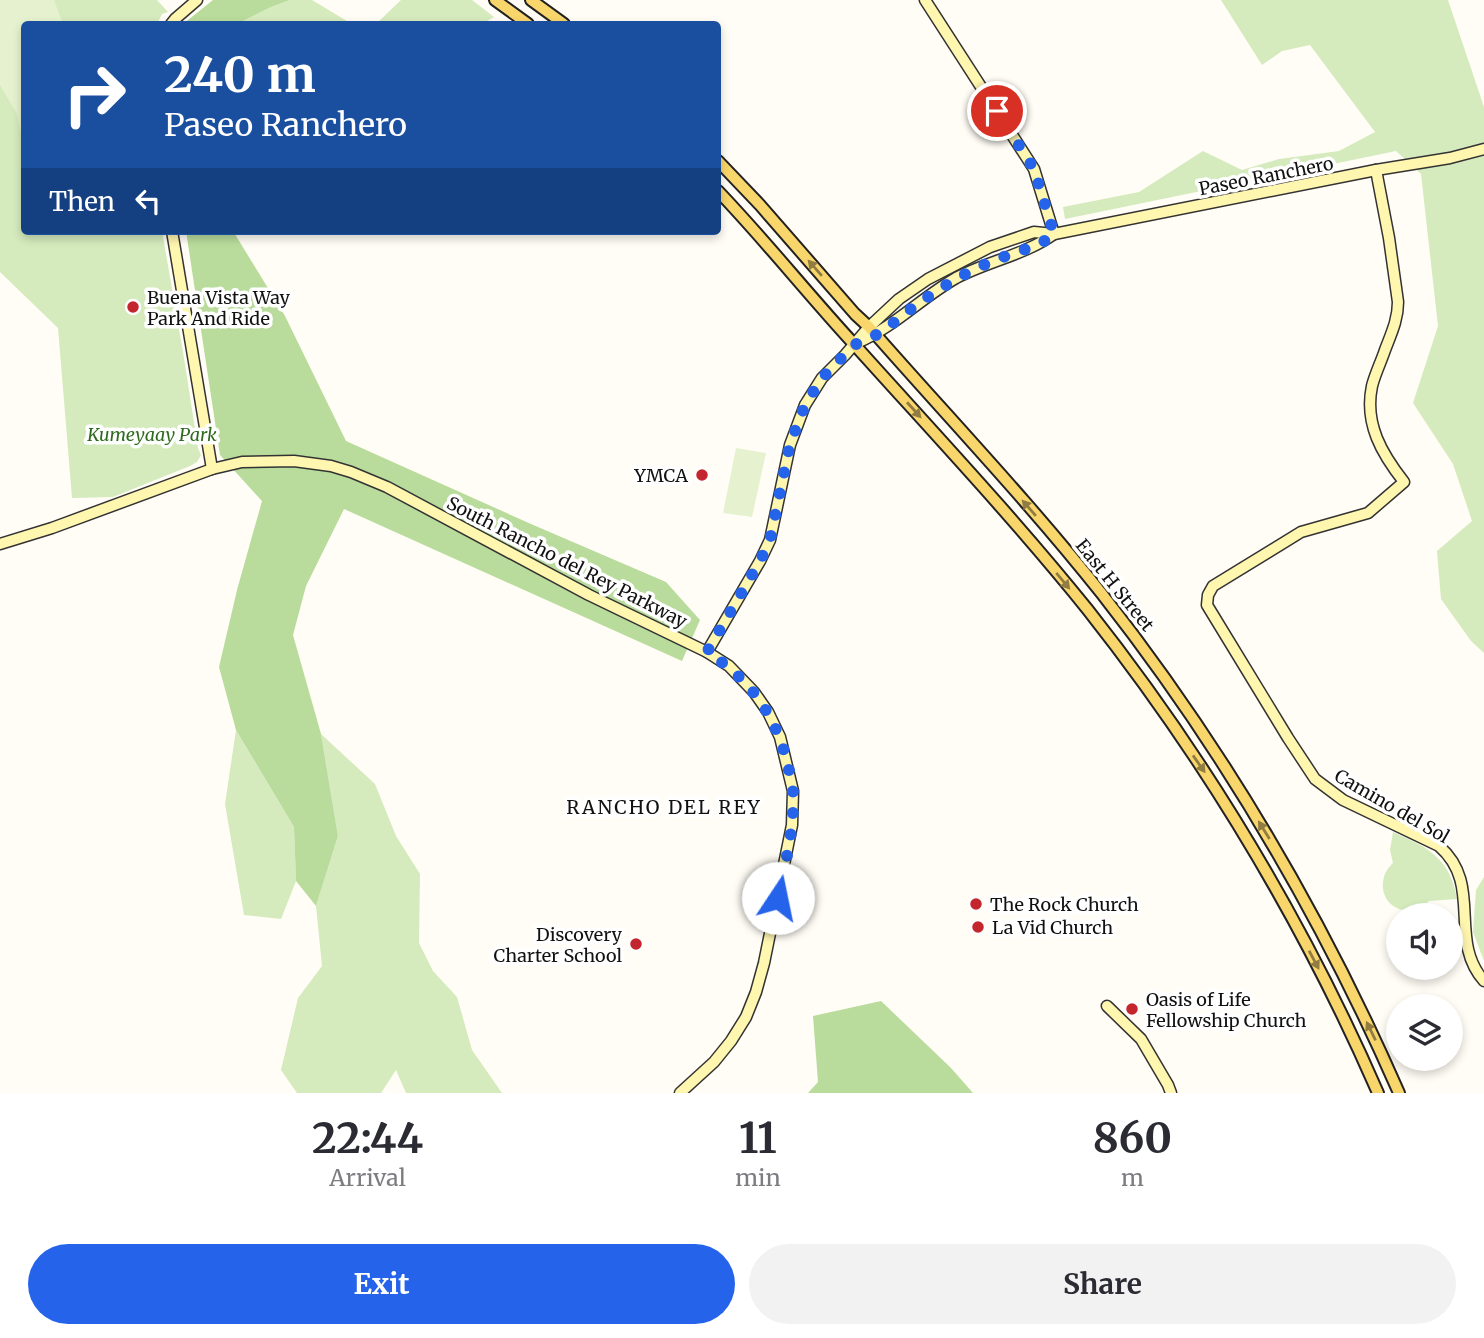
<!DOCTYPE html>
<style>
:root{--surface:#fff;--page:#f2f2f3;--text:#2b2b33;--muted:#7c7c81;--accent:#2563eb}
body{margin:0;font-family:Merriweather,serif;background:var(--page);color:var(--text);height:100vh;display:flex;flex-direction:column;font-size:26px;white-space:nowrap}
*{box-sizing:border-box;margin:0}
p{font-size:23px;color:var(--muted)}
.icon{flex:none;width:38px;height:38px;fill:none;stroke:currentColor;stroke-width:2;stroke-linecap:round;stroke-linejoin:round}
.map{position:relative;height:1093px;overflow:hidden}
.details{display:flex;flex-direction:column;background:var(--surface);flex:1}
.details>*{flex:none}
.banner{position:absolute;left:21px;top:21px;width:700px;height:214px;border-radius:7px;box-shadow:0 4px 10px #0003;background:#1a4fa0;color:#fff;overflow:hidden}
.controls{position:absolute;left:1386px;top:903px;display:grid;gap:14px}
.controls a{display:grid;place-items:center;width:77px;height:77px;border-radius:50%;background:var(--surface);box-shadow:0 4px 10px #0003;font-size:35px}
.pin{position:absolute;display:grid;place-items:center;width:60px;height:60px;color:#fff;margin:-30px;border:4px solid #fff;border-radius:50%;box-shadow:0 2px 7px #0007}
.me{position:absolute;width:77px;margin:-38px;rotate:11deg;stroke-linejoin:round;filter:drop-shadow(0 0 5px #0008)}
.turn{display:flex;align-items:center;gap:24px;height:147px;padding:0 28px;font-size:32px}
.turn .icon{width:91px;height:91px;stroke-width:2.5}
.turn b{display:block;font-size:49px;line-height:60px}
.then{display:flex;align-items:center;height:66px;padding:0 28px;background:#0003;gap:14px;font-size:26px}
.eta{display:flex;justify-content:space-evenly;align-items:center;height:119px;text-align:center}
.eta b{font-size:42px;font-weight:700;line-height:49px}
.primary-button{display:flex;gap:14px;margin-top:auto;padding:14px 28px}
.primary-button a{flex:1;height:80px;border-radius:42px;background:var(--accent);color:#fff;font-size:28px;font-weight:700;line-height:80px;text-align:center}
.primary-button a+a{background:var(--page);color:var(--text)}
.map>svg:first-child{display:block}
.green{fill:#d5ebbd}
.forest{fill:#b9dc9c}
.pitch{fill:#e6f2cf}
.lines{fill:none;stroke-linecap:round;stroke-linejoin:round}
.secondary-casing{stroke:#333;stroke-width:13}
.primary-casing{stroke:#222;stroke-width:14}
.secondary{stroke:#fff6b0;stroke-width:10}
.primary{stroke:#f9d66b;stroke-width:10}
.oneway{fill:#917d42}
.route{stroke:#2563eb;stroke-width:12;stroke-dasharray:0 21.6}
.poi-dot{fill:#c4262e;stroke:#fff;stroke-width:2.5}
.labels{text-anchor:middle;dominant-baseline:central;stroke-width:7;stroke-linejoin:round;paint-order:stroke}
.street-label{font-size:18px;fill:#111;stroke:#fff}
.poi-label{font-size:18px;fill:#111;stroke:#fff;text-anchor:start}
.park-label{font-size:18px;font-style:italic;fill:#2f6b1f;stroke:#fff}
.neighbourhood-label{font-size:19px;letter-spacing:2px;fill:#111;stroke:#fff}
</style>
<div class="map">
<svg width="1484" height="1093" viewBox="0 0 1484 1093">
<rect width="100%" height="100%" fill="#fffdf5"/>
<g class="green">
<path d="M 0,0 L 157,0 L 168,12 L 162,14 L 157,24 L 24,24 L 24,231 L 162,231 L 184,358 L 198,448 L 201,455 L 197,462 L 190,466 L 113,497 L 72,498 L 58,328 L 0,272 Z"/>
<path d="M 290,0 L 312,0 L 352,24 L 237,24 L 271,7 Z"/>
<path d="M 401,0 L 472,0 L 494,17 L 482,24 L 376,24 Z"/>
<path d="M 1221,0 L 1448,0 L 1484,107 L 1484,653 L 1471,641 L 1441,599 L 1437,551 L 1472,521 L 1453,464 L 1413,403 L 1438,326 L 1421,174 L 1396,151 L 1065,219 L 1063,207 L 1139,192 L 1203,151 L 1242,170 L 1279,159 L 1339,151 L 1375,132 L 1310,45 L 1282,51 L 1262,65 Z"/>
<path d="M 236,730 L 294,827 L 296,881 L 281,919 L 244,915 L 225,804 Z"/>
<path d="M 321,734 L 375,784 L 396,836 L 420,874 L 419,943 L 433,971 L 457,997 L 472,1050 L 502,1093 L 406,1093 L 396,1070 L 381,1093 L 297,1093 L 281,1070 L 298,998 L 322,966 L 316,906 L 338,836 Z"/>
<path d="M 1393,832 C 1429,848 1450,858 1457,899 L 1429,901 C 1410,922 1376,906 1384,877 C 1385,872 1389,867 1393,863 L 1390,850 Z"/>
<path d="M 1484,877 L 1484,961 L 1473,932 L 1476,890 Z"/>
</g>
<g class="forest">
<path d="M 213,0 L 290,0 L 271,7 L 237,24 L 183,24 Z"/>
<path d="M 186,231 L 233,231 L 285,316 L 346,441 L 531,524 L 666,582 L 700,620 L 682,661 L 344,509 L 306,586 L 293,635 L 321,734 L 338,836 L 316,906 L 296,881 L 294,827 L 236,730 L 219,667 L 237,590 L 262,501 L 220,455 Z"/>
<path d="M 881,1001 L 951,1068 L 973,1093 L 808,1093 L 818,1082 L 813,1016 Z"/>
</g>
<g class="pitch">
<path d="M 0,0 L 54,0 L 63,24 L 24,24 L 24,147 L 17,114 L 0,85 Z"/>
<path d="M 736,448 L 766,453 L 752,517 L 723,513 Z"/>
</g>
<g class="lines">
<g class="secondary-casing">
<g id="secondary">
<path d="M 925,0 L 1034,169 L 1054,234"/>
<path d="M 171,24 L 175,19 L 197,0"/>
<path d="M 1376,170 L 1389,238 L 1398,302 C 1398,320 1391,334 1385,350 C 1381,362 1375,374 1372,386 C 1364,424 1382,454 1404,482 L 1368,513 L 1301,532 L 1213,586 L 1208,595 L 1207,605 L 1288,738 L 1315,779 L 1343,800 L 1439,846 C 1484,885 1447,939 1484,981"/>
<path d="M 172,231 L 212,469"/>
<path d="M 857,343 C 894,327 921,298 956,278 C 988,261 1025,255 1054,234"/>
<path d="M 0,544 L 52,528 L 212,469 L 242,462 L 294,461 L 331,466 L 351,472 L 387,487 L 589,595 L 707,652 L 729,666 L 754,692 L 768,712 L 780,737 L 793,791 L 792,825 L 764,963 L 756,992 L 746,1017 L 731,1041 L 714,1062 L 680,1093"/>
<path d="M 707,652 L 760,561 L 770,540 L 790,445 L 805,405 L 822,378 L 845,355 L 869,327 L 899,299 L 928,279 L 990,247 L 1034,232 L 1054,234 L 1376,170 L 1450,158 L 1484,149"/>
<path d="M 1107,1006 L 1141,1039 L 1168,1085 L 1171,1093"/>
</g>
</g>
<g class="primary-casing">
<g id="primary">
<path d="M 495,0 L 528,24"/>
<path d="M 531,0 L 564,24"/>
<path d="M 718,161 L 760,205 L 855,314 L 869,327 C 947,416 1029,502 1102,594 C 1222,747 1321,915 1399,1093"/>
<path d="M 718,191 C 765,240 807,293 853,343 C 932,431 1014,518 1088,610 C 1204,757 1303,921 1378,1093"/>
</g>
</g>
<use href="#secondary" class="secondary"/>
<use href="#primary" class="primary"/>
</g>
<defs><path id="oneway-solid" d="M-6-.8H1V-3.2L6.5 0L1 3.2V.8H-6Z" transform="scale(1.75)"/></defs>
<g class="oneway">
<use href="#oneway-solid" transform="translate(815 268) rotate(-131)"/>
<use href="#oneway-solid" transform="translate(914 410) rotate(48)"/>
<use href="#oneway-solid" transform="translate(1029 508) rotate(-131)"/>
<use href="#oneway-solid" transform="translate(1063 581) rotate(50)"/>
<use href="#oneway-solid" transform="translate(1199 764) rotate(55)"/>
<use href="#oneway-solid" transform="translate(1264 830) rotate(-122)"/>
<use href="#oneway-solid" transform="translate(1314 960) rotate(62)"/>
<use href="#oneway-solid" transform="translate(1371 1031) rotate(-116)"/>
</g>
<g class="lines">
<path class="route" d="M 778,898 C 785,864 795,827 793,792 C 792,782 789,771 787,761 C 773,711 750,680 707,652 L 760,561 L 770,540 L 790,444 L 805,405 L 822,378 L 854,345 L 876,335 L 888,327 L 920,302 L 957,278 L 992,261 L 1040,244 L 1054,234 L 1034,169 L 997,111"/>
</g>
<g class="poi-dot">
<circle cx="133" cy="307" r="7"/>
<circle cx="702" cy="475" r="7"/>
<circle cx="976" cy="904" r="7"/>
<circle cx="978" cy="927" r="7"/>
<circle cx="636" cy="944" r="7"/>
<circle cx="1132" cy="1009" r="7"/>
</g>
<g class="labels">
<g class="street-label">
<text transform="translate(1266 176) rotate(-11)">Paseo Ranchero</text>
<text transform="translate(567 562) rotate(27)">South Rancho del Rey Parkway</text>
<text transform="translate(1115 585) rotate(51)">East H Street</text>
<text transform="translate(1392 806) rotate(30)">Camino del Sol</text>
</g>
<g class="poi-label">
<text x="147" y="297">Buena Vista Way<tspan x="147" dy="21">Park And Ride</tspan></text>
<text x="688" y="475" text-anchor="end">YMCA</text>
<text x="990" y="904">The Rock Church</text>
<text x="992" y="927">La Vid Church</text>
<text x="622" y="934" text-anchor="end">Discovery<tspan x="622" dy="21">Charter School</tspan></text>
<text x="1146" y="999">Oasis of Life<tspan x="1146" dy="21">Fellowship Church</tspan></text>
</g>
<g class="park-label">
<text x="152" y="434">Kumeyaay Park</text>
</g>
<g class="neighbourhood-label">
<text x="664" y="807">RANCHO DEL REY</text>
</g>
</g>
</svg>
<div class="controls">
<a><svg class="icon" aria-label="sound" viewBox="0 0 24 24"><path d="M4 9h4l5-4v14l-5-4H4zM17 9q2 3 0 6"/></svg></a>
<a><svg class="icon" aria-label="layers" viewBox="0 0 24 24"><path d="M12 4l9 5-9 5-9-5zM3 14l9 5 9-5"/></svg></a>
</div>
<div class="pin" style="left:997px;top:111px;background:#d93025"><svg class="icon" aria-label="arrive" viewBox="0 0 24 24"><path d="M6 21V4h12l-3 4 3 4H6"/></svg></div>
<svg class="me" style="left:778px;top:898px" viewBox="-20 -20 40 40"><circle r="19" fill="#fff"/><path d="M0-13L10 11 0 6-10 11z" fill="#2563eb"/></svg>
<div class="banner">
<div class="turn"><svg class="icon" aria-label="right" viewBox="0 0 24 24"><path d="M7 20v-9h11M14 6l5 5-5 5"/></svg><div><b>240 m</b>Paseo Ranchero</div></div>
<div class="then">Then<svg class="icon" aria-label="left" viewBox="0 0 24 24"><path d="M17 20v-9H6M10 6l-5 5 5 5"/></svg></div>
</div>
</div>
<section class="details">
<div class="eta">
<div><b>22:44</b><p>Arrival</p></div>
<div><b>11</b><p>min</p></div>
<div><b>860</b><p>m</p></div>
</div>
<div class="primary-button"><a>Exit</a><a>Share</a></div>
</section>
